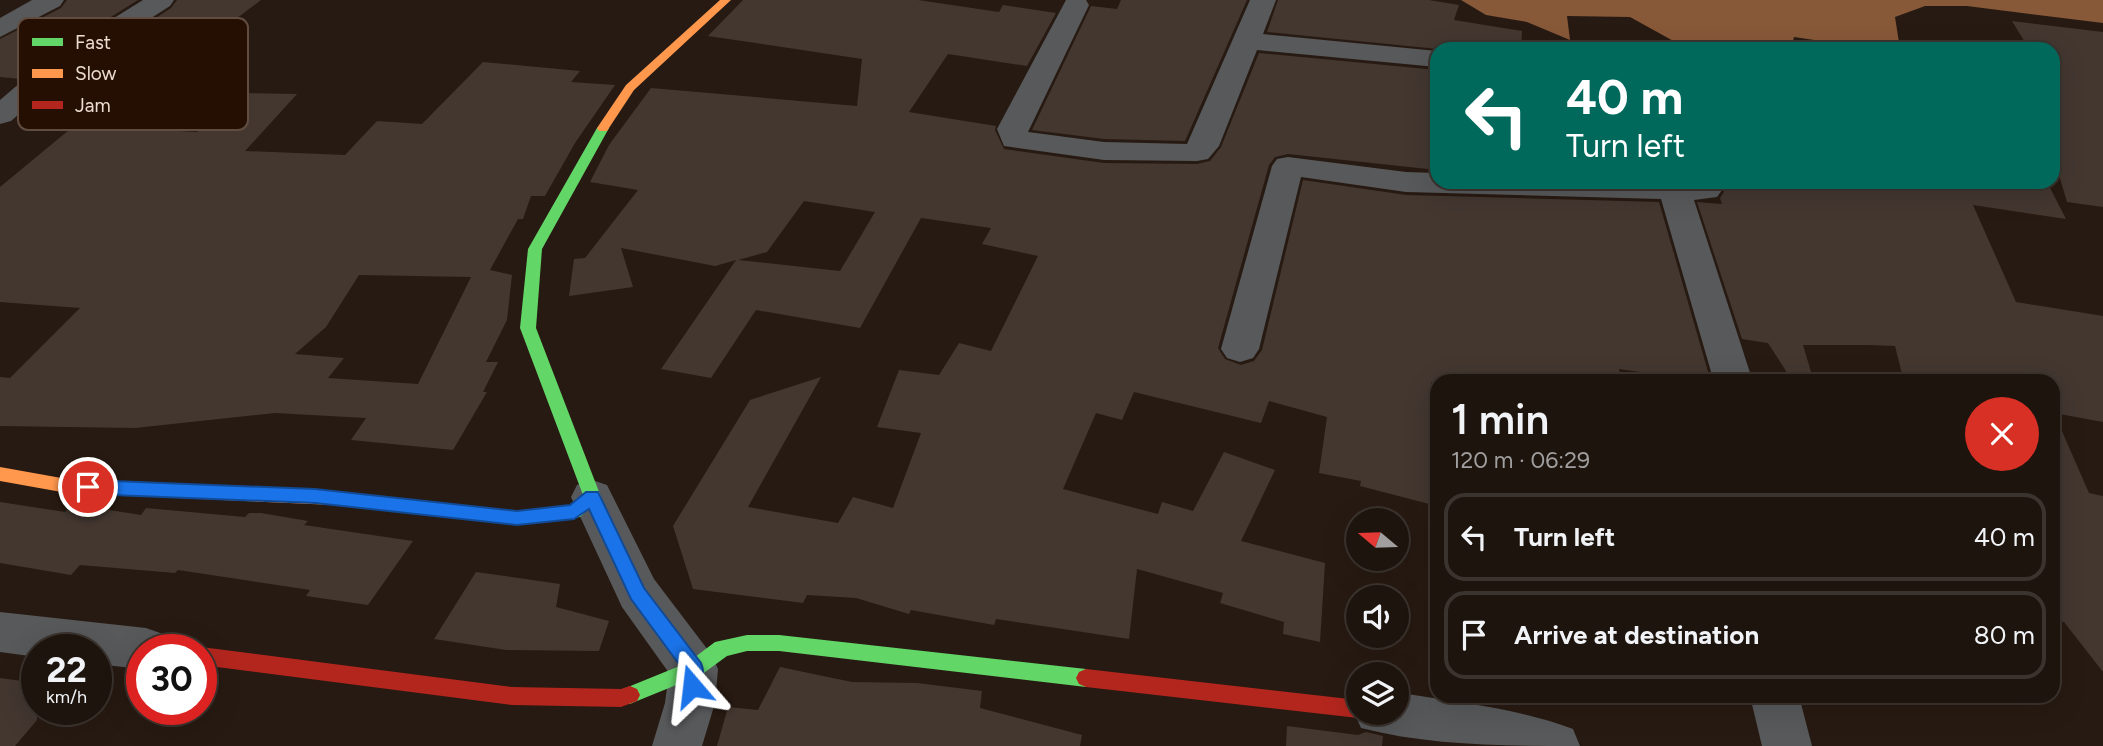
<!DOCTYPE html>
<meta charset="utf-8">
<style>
:root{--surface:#1d140e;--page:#251d17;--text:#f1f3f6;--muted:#a09e9e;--line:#3b332e}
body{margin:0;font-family:Figtree,sans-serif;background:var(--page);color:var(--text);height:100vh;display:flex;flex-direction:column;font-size:26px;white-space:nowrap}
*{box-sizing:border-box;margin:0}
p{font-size:23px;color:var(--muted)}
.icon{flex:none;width:38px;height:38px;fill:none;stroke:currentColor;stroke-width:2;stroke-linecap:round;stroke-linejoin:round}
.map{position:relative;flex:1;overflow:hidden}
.side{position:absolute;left:1430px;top:374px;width:630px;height:329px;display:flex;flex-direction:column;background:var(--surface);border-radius:21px;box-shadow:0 7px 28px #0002,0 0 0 2px var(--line)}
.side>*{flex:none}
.banner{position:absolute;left:1430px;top:42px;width:630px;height:147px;border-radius:21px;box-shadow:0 7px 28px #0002,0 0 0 2px var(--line);background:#00695c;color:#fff;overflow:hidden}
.needle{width:46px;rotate:289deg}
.buttons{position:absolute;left:1346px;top:508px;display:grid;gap:14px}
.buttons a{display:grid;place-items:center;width:63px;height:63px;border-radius:50%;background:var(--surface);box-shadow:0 7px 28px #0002,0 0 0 2px var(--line);font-size:35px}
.speed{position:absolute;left:21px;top:634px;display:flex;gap:14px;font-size:35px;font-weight:700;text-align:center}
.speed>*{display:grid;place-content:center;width:91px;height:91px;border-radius:50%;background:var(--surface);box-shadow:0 7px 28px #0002,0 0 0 2px var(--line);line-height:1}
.speed small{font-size:18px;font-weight:400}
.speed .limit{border:10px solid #d22;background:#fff;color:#111}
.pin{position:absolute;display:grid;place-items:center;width:60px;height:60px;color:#fff;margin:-30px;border:4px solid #fff;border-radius:50%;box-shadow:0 2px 7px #0007}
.me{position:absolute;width:77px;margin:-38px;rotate:343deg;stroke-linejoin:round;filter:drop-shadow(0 0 5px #0008)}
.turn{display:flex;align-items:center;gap:24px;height:147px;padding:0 21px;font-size:32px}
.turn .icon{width:91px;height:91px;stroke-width:2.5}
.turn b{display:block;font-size:49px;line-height:60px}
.round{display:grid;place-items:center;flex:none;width:74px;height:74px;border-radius:37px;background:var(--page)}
.summary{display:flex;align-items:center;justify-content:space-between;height:119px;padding:0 21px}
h1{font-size:42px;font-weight:600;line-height:52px}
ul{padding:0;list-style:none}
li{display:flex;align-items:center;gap:21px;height:88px;margin:0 14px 10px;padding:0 7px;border:4px solid var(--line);border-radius:21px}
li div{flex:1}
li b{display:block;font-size:26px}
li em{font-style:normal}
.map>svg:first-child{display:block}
.water{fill:#875939}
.building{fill:#433730;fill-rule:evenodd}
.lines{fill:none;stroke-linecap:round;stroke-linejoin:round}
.street{fill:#58595b;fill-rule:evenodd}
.fast{fill:#63d668;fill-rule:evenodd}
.slow{fill:#ff974d;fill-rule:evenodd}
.jam{fill:#b3261e;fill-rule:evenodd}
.route{fill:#1a73e8;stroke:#114b97;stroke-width:2}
.key{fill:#250f02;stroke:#614c40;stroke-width:2}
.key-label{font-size:19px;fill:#eddcd2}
</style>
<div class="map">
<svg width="2103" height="746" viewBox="0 0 2103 746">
<rect width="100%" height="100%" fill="#271a12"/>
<path class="water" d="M 1461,0 L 2103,0 L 2103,23 L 1967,6 L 1925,6 L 1895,17 L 1900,49 L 1875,49 L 1794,37 L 1791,49 L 1712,49 L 1677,43 L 1630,17 L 1567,16 L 1570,40 L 1527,22 L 1486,15 Z"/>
<g class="building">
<path d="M 67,0 L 138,0 L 47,57 L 21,79 L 0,77 L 0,39 L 61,8 Z"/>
<path d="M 177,0 L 261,0 L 139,92 L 58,83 L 171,8 Z"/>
<path d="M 743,0 L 918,0 L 999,12 L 1003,5 L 1056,13 L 1027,66 L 948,54 L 909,112 L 996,126 L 995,130 L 1004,149 L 1104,163 L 1197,164 L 1210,161 L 1221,147 L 1259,53 L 1437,70 L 1437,170 L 1288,154 L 1275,157 L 1269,165 L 1218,348 L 1225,359 L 1241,365 L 1254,361 L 1262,350 L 1303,180 L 1406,195 L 1659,202 L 1711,382 L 1619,369 L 1622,382 L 1431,382 L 1437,506 L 1360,486 L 1361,481 L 1319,473 L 1327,417 L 1269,401 L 1261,423 L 1134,392 L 1122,420 L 1096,413 L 1063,489 L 1158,514 L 1162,502 L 1193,511 L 1224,452 L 1275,470 L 1241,541 L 1325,563 L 1320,642 L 1283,634 L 1284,622 L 1220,603 L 1223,593 L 1137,569 L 1129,639 L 996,619 L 994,625 L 911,610 L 909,614 L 856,598 L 807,595 L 803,603 L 693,589 L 673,526 L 750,400 L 821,377 L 748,507 L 838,523 L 853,497 L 893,508 L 921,433 L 877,427 L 899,370 L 939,375 L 959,343 L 991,351 L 1038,256 L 982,244 L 991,228 L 921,218 L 860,328 L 756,310 L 711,378 L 661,369 L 736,260 L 715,266 L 621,248 L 633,287 L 569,296 L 574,259 L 585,258 L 638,190 L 590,182 L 609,145 L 651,88 L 857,106 L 862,59 L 708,36 ZM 804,201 L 875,212 L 840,271 L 738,260 L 767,252 Z"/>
<path d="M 1121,0 L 1247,0 L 1185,141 L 1104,139 L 1032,130 L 1091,6 L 1117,9 Z"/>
<path d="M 1278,0 L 1429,0 L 1459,5 L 1454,20 L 1522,31 L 1521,49 L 1438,49 L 1267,32 Z"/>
<path d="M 2012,21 L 2103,32 L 2103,207 L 2067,202 L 2053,155 L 2053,49 L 2029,49 Z"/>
<path d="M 483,62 L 580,71 L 571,82 L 615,85 L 575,143 L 545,196 L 531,196 L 523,219 L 518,219 L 490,270 L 512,275 L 507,320 L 486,362 L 498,362 L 483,392 L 487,392 L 453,450 L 351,440 L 366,418 L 275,413 L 135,428 L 0,426 L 0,377 L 10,378 L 80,308 L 0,302 L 0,187 L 75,125 L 197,132 L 233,93 L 297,94 L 245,151 L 345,155 L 377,121 L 422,124 ZM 359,275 L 471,277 L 418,384 L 328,378 L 344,358 L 295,354 L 326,327 Z"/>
<path d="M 1722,182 L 1791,182 L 1868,190 L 1866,182 L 1903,182 L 1950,190 L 1951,182 L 2047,182 L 2066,219 L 1973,205 L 2016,302 L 2103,316 L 2103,422 L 2054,413 L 2089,493 L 2103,496 L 2103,672 L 2064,622 L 2053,620 L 2053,382 L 1904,382 L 1895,346 L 1868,345 L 1803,345 L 1814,382 L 1793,382 L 1768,343 L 1742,339 L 1697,202 L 1722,204 L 1720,198 L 1724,192 Z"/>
<path d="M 0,502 L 65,512 L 71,505 L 77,505 L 141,515 L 146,508 L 245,517 L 249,513 L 261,513 L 308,521 L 304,525 L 413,541 L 368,605 L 306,596 L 310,590 L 178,570 L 175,573 L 80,565 L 71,575 L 0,563 Z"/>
<path d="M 476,572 L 560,584 L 556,607 L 609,621 L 599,651 L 506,650 L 434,639 Z"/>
<path d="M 780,667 L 852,682 L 917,683 L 982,691 L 980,708 L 1082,735 L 1080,746 L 717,746 L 728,707 L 758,710 Z"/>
<path d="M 0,678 L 37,683 L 37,720 L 15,746 L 0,746 Z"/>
<path d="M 1287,726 L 1358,735 L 1366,732 L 1383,736 L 1382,746 L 1286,746 Z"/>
</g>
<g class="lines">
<g class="street">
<path d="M 32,0 L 64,0 L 60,6 L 0,37 L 0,18 Z"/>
<path d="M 143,0 L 174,0 L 170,6 L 68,71 L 11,121 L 0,124 L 0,100 L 48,59 Z"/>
<path d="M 1066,0 L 1086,0 L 1089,5 L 1028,132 L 1104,142 L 1187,144 L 1250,0 L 1276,0 L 1263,34 L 1437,51 L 1437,67 L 1257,50 L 1219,146 L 1208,159 L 1197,161 L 1104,160 L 1004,146 L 997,129 Z"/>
<path d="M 1288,157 L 1406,172 L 1437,173 L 1437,182 L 1719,182 L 1722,190 L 1717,197 L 1694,200 L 1753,382 L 1714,382 L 1661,199 L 1406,192 L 1301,177 L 1259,349 L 1253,358 L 1240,362 L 1227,358 L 1221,349 L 1272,166 L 1277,159 Z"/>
<path d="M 592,480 L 607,485 L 654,579 L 711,654 L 718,669 L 715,703 L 702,746 L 652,746 L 665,703 L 669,673 L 622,607 L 571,497 L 577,485 Z"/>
<path d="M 0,612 L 146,628 L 163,634 L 170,649 L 142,649 L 142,669 L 96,664 L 96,649 L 37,649 L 37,657 L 0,652 Z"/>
<path d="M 1396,692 C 1455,702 1517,708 1573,729 L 1580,746 C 1508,746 1430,746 1361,728 L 1354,712 L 1358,703 L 1358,712 L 1396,712 Z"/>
<path d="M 1750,696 L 1799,696 L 1812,746 L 1762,746 Z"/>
</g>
<g class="fast">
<path d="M 603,124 L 609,128 L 542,249 L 536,328 L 601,497 L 580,517 L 517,525 L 328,503 L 325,498 L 328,493 L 334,491 L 517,511 L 570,505 L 583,495 L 520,328 L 528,249 L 597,128 Z"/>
<path d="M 747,635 L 779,635 L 1086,669 L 1093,672 L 1096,678 L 1093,684 L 1086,687 L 779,651 L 747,651 L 727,656 L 701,675 L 637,701 L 630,704 L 623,701 L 620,695 L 623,689 L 687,663 L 715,642 Z"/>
</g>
<g class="slow">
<path d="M 720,0 L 731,0 L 634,90 L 607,131 L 599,131 L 597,128 L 626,85 Z"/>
<path d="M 0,467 L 67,479 L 334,491 L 340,493 L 343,498 L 340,503 L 334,505 L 67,493 L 0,481 Z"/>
</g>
<g class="jam">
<path d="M 201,647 L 512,687 L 621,689 L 630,686 L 637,689 L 640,695 L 637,701 L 621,707 L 512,705 L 201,665 L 201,649 L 196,649 Z"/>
<path d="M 1086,669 L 1358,700 L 1358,712 L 1367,712 L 1358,718 L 1086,687 L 1079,684 L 1076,678 L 1079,672 Z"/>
</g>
</g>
<path class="route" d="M 88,480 L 315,489 L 517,511 L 570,505 L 586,492 L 598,492 L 644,588 L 701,663 C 705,672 703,683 699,693 L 692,695 L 685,693 L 682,686 L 684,671 L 631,599 L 589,509 L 574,519 L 517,525 L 315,503 L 88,494 L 79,487 Z"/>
<rect x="18" y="18" width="230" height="112" rx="10" class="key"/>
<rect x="32" y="38" width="31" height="8" fill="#63d668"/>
<rect x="32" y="69" width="31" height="9" fill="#ff974d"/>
<rect x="32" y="101" width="31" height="8" fill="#b3261e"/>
<g class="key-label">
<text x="75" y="49">Fast</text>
<text x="75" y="80">Slow</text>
<text x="75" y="112">Jam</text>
</g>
</svg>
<div class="buttons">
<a><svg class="needle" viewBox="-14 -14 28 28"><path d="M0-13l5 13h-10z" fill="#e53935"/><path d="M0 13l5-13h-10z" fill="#a09e9e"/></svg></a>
<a><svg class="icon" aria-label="sound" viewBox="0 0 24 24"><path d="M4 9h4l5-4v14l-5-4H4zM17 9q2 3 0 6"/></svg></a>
<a><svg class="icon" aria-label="layers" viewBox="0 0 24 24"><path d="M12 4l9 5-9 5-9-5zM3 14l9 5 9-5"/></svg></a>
</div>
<div class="speed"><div>22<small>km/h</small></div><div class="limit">30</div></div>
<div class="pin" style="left:88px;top:487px;background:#d93025"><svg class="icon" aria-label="arrive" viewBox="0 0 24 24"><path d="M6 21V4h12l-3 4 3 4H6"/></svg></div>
<svg class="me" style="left:692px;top:686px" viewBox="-20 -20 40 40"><path d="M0-17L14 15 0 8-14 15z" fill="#1a73e8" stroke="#fff" stroke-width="4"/></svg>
<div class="banner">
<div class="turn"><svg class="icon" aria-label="left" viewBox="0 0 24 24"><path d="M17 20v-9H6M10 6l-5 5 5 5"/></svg><div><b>40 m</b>Turn left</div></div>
</div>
<section class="side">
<div class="summary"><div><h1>1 min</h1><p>120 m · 06:29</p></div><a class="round" style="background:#d93025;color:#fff"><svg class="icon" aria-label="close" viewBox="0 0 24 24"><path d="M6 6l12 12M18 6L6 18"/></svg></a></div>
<ul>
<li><svg class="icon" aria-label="left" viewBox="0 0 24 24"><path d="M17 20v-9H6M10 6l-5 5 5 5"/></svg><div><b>Turn left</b></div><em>40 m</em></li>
<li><svg class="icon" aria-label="arrive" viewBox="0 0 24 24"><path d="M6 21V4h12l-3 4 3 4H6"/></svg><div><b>Arrive at destination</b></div><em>80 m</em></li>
</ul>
</section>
</div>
